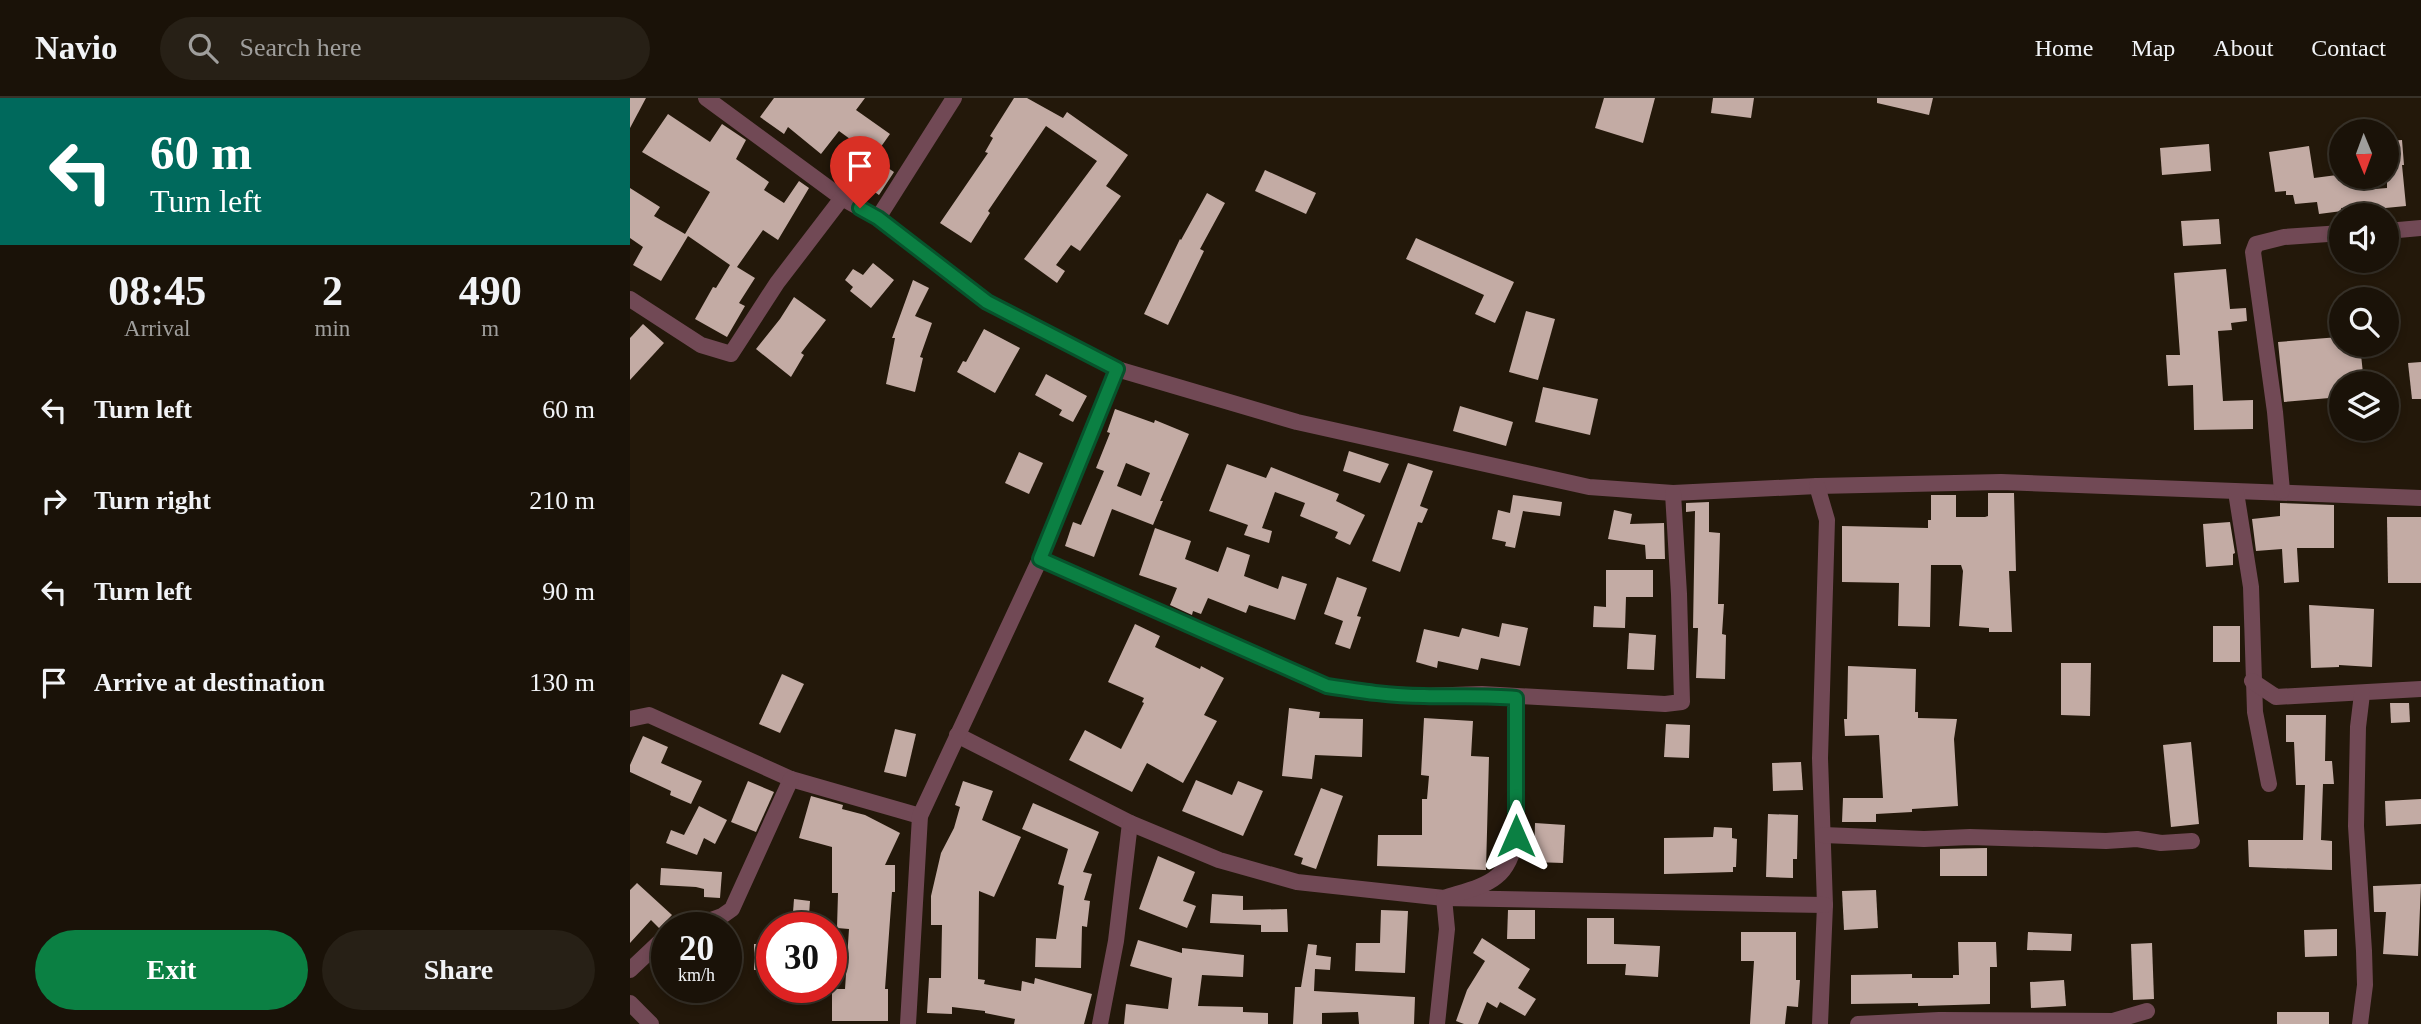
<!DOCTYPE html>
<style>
:root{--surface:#1a1208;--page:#272016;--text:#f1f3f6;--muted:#9f9e9c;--line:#383229;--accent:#0b8043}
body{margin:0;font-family:Georgia,serif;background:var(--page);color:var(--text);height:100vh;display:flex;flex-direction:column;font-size:26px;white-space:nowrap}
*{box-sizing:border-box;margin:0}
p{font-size:23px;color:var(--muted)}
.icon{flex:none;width:38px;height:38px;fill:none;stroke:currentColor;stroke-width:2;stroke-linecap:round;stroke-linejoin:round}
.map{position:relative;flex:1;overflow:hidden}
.drawer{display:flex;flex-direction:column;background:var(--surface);width:630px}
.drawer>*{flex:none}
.banner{background:#00695c;color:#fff;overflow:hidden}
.needle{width:46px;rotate:179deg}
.buttons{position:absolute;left:1699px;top:21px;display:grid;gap:14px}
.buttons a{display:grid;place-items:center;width:70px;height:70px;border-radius:50%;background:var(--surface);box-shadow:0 4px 10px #0003,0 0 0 2px var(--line);font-size:35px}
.speed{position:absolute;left:21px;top:814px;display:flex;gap:14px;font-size:35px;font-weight:700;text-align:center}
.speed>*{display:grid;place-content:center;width:91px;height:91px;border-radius:50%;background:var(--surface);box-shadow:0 4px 10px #0003,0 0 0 2px var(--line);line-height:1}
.speed small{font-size:18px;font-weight:400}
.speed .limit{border:10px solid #d22;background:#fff;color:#111}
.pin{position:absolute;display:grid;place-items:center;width:60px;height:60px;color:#fff;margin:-72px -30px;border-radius:50% 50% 50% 0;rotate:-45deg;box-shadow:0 0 7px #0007}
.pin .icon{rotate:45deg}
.me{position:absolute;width:77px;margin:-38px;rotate:0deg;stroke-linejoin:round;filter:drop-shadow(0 0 5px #0008)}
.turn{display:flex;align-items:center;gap:24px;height:147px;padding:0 35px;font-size:32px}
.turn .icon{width:91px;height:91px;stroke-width:2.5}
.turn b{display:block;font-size:49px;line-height:60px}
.eta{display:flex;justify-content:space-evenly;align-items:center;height:119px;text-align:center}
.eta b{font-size:42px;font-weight:700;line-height:49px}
.action{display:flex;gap:14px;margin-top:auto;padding:14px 35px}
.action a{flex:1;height:80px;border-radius:42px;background:var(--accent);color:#fff;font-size:28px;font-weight:700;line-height:80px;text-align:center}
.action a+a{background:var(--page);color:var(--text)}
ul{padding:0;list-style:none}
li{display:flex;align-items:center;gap:21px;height:91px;padding:0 35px}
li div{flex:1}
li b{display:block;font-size:26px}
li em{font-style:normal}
header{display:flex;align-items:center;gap:42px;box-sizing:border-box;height:98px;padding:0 35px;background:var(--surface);border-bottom:2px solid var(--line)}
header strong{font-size:33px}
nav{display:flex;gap:38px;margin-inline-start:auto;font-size:24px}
.search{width:490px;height:63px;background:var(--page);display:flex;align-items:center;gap:18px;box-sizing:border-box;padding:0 24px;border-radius:38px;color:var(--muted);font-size:26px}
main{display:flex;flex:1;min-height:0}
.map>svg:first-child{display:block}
.building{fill:#c3aba4;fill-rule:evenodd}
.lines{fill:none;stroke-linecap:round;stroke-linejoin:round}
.minor{stroke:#714955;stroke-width:16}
.route-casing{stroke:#07532c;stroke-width:18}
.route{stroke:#0b8043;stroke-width:12}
</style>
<header>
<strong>Navio</strong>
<div class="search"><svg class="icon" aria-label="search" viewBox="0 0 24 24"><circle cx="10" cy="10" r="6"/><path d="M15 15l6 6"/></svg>Search here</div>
<nav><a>Home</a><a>Map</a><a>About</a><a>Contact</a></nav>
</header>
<main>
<section class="drawer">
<div class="banner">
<div class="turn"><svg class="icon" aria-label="left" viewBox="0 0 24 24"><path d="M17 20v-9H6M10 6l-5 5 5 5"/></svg><div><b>60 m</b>Turn left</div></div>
</div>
<div class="eta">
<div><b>08:45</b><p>Arrival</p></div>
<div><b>2</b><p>min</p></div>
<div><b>490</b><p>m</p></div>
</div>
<ul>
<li><svg class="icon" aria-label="left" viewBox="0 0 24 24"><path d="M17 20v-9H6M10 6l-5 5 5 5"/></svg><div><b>Turn left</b></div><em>60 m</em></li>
<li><svg class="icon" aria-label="right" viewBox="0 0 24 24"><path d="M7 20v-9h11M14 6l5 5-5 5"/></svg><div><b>Turn right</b></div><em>210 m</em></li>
<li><svg class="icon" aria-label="left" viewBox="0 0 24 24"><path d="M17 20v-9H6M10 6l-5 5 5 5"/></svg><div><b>Turn left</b></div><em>90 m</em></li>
<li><svg class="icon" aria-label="arrive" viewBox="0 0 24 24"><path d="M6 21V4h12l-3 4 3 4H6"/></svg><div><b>Arrive at destination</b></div><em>130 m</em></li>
</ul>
<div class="action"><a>Exit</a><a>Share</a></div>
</section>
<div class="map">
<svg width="1791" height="926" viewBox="0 0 1791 926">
<rect width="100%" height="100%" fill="#23180a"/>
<g class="building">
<path d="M 0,0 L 16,0 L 0,30 Z"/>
<path d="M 144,0 L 235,0 L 226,12 L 260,36 L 243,60 L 264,74 L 249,97 L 214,73 L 231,49 L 209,33 L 191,56 L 158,29 L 154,36 L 130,19 Z"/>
<path d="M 384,0 L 397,0 L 433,20 L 437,14 L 498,57 L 476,88 L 491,98 L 450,153 L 441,147 L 426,167 L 435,173 L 427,185 L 394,161 L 467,63 L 416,28 L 358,113 L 360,115 L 341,145 L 310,125 L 358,55 L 355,54 L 363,40 L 360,38 Z"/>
<path d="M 974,0 L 1025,0 L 1013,45 L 965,30 Z"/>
<path d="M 1083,0 L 1124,0 L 1121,20 L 1081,15 Z"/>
<path d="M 1247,0 L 1303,0 L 1299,17 L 1247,5 Z"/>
<path d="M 38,16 L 80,44 L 92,26 L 116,42 L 106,61 L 139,84 L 134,92 L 154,105 L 169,83 L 179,90 L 148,142 L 133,132 L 107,169 L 125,180 L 109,205 L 115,208 L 97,239 L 65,221 L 83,189 L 86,190 L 100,167 L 58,138 L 31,183 L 3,167 L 13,149 L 0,140 L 0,90 L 30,109 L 24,118 L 55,136 L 80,94 L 12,54 Z"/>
<path d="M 1772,42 L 1774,67 L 1772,67 L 1776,108 L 1745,111 L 1745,107 L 1711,110 L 1712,113 L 1689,116 L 1687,104 L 1665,106 L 1663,97 L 1656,97 L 1656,93 L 1645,94 L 1639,54 L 1679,48 L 1684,80 L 1707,77 L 1732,79 L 1733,92 L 1757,90 L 1757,43 Z"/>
<path d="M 1579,46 L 1581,73 L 1532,77 L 1530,50 Z"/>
<path d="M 635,72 L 686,95 L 676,116 L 625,93 Z"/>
<path d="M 577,95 L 595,105 L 570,151 L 574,153 L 538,227 L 514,216 L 550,141 L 551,142 Z"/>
<path d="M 1589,121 L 1591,146 L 1553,148 L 1551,123 Z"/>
<path d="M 786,140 L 884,184 L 865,225 L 845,216 L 854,197 L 776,161 Z"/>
<path d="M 243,165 L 264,182 L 241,210 L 220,193 L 223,189 L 215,182 L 223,171 L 233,177 Z"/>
<path d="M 1596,171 L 1600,211 L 1616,210 L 1617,223 L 1601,225 L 1602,232 L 1588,233 L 1593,303 L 1623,302 L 1623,331 L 1564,332 L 1563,287 L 1538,288 L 1536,257 L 1550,257 L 1544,175 Z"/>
<path d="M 283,182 L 299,190 L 285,218 L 302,225 L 290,259 L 293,260 L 285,294 L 256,286 L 265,240 L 262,240 Z"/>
<path d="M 164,199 L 196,222 L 171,255 L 174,257 L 161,279 L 126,251 L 150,221 Z"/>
<path d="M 896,213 L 925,221 L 908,282 L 879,274 Z"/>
<path d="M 13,226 L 34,245 L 0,282 L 0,240 Z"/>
<path d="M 354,231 L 390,250 L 365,295 L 327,274 L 333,263 L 336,264 Z"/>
<path d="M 1709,239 L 1710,247 L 1730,247 L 1734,285 L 1709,285 L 1711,299 L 1654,304 L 1648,244 Z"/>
<path d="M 1791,264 L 1791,301 L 1782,301 L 1778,265 Z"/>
<path d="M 416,276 L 457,298 L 443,324 L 429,317 L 432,312 L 405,297 Z"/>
<path d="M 913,289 L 968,301 L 960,337 L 905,324 Z"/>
<path d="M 830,308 L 883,324 L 876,348 L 823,333 Z"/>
<path d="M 485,311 L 524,325 L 525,322 L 559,336 L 530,403 L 533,403 L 523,427 L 482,411 L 464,459 L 435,448 L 443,424 L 451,427 L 474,373 L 466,370 L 480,335 L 477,334 ZM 496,365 L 520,375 L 511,398 L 487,388 Z"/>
<path d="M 719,353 L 759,366 L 750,385 L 713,373 Z"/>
<path d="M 389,354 L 413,365 L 399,396 L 375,385 Z"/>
<path d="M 778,365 L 803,373 L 790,408 L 798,411 L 792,425 L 788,424 L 770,474 L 742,463 Z"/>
<path d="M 597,366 L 636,380 L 641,369 L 709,396 L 706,403 L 735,417 L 720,447 L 705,440 L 708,434 L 670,418 L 675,405 L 645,394 L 632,430 L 642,433 L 639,445 L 614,437 L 618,427 L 579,413 Z"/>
<path d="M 1358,395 L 1384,395 L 1386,473 L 1379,473 L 1382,534 L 1359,534 L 1359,530 L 1329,528 L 1333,473 L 1331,467 L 1301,467 L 1300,529 L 1268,528 L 1269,485 L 1212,484 L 1212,428 L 1298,430 L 1298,422 L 1301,422 L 1301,397 L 1326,397 L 1326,419 L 1355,419 L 1358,418 Z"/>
<path d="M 883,397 L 932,404 L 930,418 L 893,413 L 885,450 L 875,448 L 876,444 L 862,441 L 868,412 L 880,415 Z"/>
<path d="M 1079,404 L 1079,434 L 1090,435 L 1088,506 L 1094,506 L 1092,536 L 1096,537 L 1095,581 L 1066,580 L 1068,530 L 1063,530 L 1065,413 L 1056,414 L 1056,405 Z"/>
<path d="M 1650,405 L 1704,407 L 1704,450 L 1667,450 L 1669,484 L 1654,485 L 1652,451 L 1626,453 L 1622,421 L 1650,418 Z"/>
<path d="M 984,412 L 1002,416 L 1000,426 L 1034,425 L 1035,461 L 1016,461 L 1015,447 L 978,441 Z"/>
<path d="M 1757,419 L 1791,419 L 1791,485 L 1758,485 Z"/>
<path d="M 1600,424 L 1605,455 L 1603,456 L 1603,467 L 1576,469 L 1573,426 Z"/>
<path d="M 525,430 L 561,443 L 555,461 L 588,474 L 597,449 L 620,457 L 614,478 L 648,491 L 652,478 L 677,486 L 665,522 L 619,507 L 616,515 L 578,500 L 571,516 L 563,513 L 562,517 L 540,507 L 547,490 L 509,477 Z"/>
<path d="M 976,472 L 1023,472 L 1023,499 L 996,499 L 995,530 L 963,529 L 964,508 L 976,509 Z"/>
<path d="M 707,479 L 737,490 L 727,518 L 731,519 L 720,551 L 705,546 L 713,523 L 694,516 Z"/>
<path d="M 1679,507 L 1744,511 L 1742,569 L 1709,567 L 1709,569 L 1681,570 Z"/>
<path d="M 872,525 L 898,530 L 890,568 L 851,560 L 848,572 L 808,563 L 807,570 L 786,564 L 794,531 L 829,539 L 832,530 L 869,539 Z"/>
<path d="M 505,526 L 530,538 L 525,549 L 570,571 L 571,568 L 594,580 L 574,617 L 587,623 L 553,685 L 517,665 L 502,694 L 439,662 L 455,632 L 491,651 L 514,605 L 512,604 L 514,600 L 478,584 Z"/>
<rect x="1583" y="528" width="27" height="36"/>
<path d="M 999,535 L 1026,537 L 1024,572 L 997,571 Z"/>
<path d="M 1431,565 L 1461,565 L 1460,618 L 1431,617 Z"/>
<path d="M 1218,568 L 1286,571 L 1285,614 L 1288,614 L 1288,620 L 1327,621 L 1324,641 L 1328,708 L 1282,711 L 1282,714 L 1246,716 L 1246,724 L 1212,724 L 1213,700 L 1253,700 L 1249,637 L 1215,638 L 1214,621 L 1217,621 Z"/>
<path d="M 152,576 L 174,586 L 150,635 L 129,626 Z"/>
<path d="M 1760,605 L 1779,605 L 1780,624 L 1761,625 Z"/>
<path d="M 659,610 L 690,614 L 689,620 L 733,621 L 732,659 L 685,657 L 682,681 L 652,678 Z"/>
<path d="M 1656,617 L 1696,617 L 1695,663 L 1702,663 L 1704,686 L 1693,686 L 1691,742 L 1702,743 L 1702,772 L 1619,769 L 1618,742 L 1673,742 L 1675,687 L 1666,687 L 1664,644 L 1656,644 Z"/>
<path d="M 794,620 L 843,623 L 841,658 L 859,659 L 856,772 L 747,768 L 748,737 L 792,737 L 792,701 L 797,701 L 799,678 L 791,677 Z"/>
<path d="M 1036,626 L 1060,627 L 1059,660 L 1034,659 Z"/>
<path d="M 265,631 L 286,636 L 276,679 L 254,674 Z"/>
<path d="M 13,638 L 38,649 L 31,665 L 72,683 L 61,706 L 40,697 L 41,693 L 0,674 L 0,667 Z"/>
<path d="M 1561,644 L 1569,726 L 1541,729 L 1533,647 Z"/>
<path d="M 1171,664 L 1173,692 L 1143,693 L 1142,665 Z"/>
<path d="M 566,682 L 602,697 L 608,683 L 633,693 L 613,738 L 552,713 Z"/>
<path d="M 118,683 L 144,694 L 126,734 L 101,724 Z"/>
<path d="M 333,683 L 363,693 L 352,722 L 391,739 L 364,799 L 349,793 L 348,881 L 355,882 L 354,886 L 391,893 L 392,883 L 404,886 L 405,880 L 462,896 L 454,926 L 384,926 L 385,921 L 355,915 L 355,913 L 322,909 L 322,916 L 297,915 L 299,880 L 311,880 L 312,827 L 301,827 L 301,798 L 311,755 L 324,730 L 330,709 L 325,707 Z"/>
<path d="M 691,690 L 713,698 L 686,771 L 671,766 L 673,760 L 664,757 Z"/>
<path d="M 181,698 L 213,707 L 212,711 L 235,717 L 270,735 L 255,767 L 265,767 L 265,794 L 262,794 L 255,891 L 258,891 L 258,923 L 202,923 L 202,891 L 215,891 L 219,831 L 207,830 L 208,795 L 202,795 L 202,749 L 169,740 Z"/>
<path d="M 1791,701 L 1791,726 L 1756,728 L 1755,703 Z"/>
<path d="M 403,705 L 469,734 L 453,774 L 462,776 L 454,802 L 460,803 L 457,829 L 452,828 L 451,870 L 405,869 L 406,840 L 426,841 L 434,788 L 428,786 L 438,751 L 392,731 Z"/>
<path d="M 69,708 L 97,722 L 85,746 L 74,740 L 67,757 L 36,745 L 41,732 L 54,737 Z"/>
<path d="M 1138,716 L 1168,717 L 1167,761 L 1163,761 L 1163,780 L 1136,779 Z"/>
<path d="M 905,725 L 935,727 L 933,765 L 904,764 Z"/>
<path d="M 1084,729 L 1102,730 L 1102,740 L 1107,741 L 1106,769 L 1103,769 L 1103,774 L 1034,776 L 1034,740 L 1083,739 Z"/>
<path d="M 1357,750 L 1357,778 L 1310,778 L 1310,751 Z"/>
<path d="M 528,758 L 565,774 L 553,803 L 566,808 L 557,830 L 509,811 Z"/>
<path d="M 31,770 L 92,774 L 90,800 L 74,799 L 74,791 L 66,789 L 30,787 Z"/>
<path d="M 7,785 L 42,817 L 29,830 L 21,822 L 0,845 L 0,792 Z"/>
<path d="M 1791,786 L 1788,858 L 1753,856 L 1756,814 L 1744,814 L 1743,788 Z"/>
<path d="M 1246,792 L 1248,830 L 1214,832 L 1212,793 Z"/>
<path d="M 582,796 L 613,798 L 613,812 L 657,811 L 658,834 L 631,834 L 631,827 L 580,825 Z"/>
<path d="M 164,801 L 180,803 L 178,830 L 162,828 Z"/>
<path d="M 751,812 L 778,813 L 775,875 L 725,873 L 726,845 L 750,845 Z"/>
<path d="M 878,812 L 905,812 L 905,841 L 877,841 Z"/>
<path d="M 957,820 L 984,820 L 984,846 L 1030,848 L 1028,879 L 995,877 L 996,866 L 957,866 Z"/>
<path d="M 1707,831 L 1707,858 L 1675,859 L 1674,832 Z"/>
<path d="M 1111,834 L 1166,834 L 1166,882 L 1170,882 L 1168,909 L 1157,908 L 1155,926 L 1120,926 L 1124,863 L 1111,863 Z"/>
<path d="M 1398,834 L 1442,836 L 1441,853 L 1397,852 Z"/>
<path d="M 852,840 L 900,871 L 888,890 L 906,901 L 895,918 L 870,904 L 867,910 L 857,904 L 848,926 L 834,926 L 826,923 L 837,892 L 855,863 L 843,855 Z"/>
<path d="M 508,842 L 552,855 L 552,850 L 614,857 L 613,879 L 572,877 L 568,908 L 613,909 L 613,914 L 638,915 L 638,926 L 494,926 L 496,906 L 538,911 L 542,880 L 500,868 Z"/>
<path d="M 1328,844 L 1366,844 L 1367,869 L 1360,869 L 1360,906 L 1288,908 L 1288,905 L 1221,906 L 1221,877 L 1282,876 L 1282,880 L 1323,880 L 1323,877 L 1329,877 Z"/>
<path d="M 1522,845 L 1524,901 L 1503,902 L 1501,846 Z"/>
<rect x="124" y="846" width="18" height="26"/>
<path d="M 678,846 L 687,847 L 686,857 L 701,859 L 700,872 L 685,871 L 684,893 L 785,899 L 784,926 L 729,926 L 728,914 L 692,915 L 692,926 L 663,926 L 665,889 L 671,889 Z"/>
<path d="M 1434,882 L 1436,908 L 1401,910 L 1400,884 Z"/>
<rect x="1647" y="914" width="52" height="12"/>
</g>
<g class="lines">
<g class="minor">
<path d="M 76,0 L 212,100 L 248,120 L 357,204 L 487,271 L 667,324 L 959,389 L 1043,395 L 1187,388 L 1371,384 L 1791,400"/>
<path d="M 248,120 L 324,0"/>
<path d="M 1757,133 L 1791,130"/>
<path d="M 0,201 L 71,247 L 101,256 L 147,185 L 212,100"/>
<path d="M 1187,388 L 1197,422 L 1190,660 L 1195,807 L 1190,926"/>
<path d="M 1652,393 L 1645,314 L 1623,154 L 1626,146 L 1654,139 L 1712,135"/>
<path d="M 1606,394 L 1621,489 L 1625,614 L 1639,686"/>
<path d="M 410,461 L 697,588 L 741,595 L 793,598 L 852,596 L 1035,606 L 1052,604 L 1049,496 L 1043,395"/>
<path d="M 1622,583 L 1646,599 L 1791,591"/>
<path d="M 0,621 L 19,617 L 161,681 L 290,718"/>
<path d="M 327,637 L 500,725 L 486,843 L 470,926"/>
<path d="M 500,725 L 589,762 L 667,784 L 814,800 L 1195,807"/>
<path d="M 1193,737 L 1294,741 L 1340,739 L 1476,743 L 1507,741 L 1531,745 L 1562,743"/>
<path d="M 59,830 L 92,818 L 102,811 L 161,681"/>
<path d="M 0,872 L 37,837"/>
<path d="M 0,905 L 21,926"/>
<path d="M 278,926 L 290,718 L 410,461 L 487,271"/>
<path d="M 807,926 L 817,831 L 814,800 C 854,787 879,785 886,738 L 886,600"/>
<path d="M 1228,926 L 1309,922 L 1483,923 L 1517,913"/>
<path d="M 1730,926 L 1735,887 L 1734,853 L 1726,728 L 1728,629 L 1732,596"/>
</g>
</g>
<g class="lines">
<g class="route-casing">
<path id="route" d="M 230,110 L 248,120 L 357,204 L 487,271 L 410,461 L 697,588 C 729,593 761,598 794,598 C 825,599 855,597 886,600 L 886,738"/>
</g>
<use href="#route" class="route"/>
</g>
</svg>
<div class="buttons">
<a><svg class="needle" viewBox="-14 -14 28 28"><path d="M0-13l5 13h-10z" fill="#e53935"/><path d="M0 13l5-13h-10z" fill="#9f9e9c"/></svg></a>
<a><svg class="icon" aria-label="sound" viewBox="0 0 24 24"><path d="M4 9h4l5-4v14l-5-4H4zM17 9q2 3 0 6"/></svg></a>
<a><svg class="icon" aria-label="search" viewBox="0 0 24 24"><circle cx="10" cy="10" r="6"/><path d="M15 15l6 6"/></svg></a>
<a><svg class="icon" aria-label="layers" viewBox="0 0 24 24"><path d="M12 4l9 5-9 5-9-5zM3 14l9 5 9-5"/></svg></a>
</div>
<div class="speed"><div>20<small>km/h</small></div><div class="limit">30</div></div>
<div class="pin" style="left:230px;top:110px;background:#d93025"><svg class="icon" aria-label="arrive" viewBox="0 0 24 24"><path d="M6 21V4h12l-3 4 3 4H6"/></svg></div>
<svg class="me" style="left:886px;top:738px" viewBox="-20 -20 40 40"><path d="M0-17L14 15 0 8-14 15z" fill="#0b8043" stroke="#fff" stroke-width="4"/></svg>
</div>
</main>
